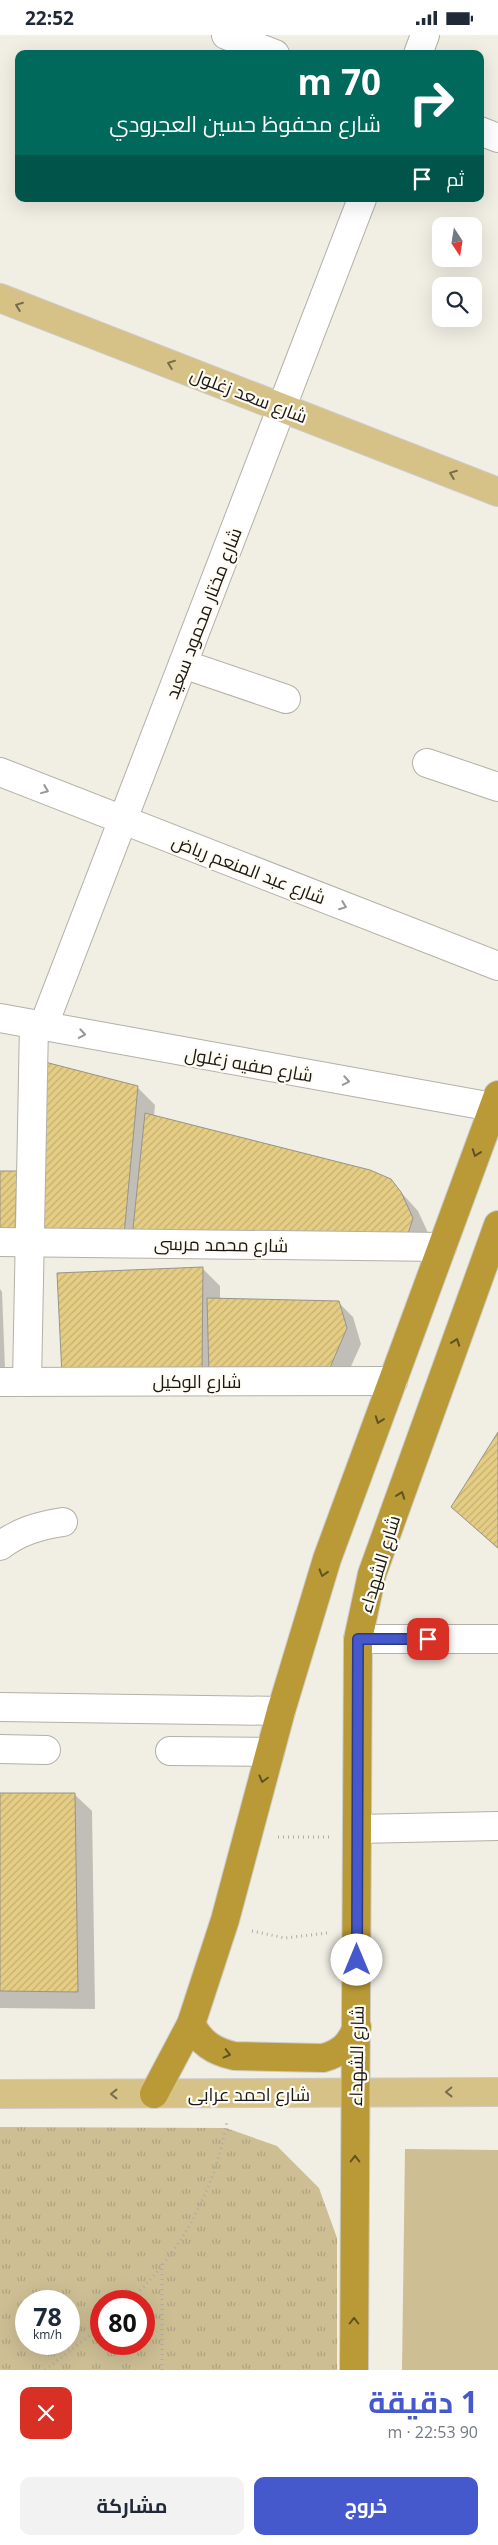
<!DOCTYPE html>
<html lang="ar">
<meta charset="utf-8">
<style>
:root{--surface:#fff;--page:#f2f2f3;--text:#1f2937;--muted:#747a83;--accent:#4559cd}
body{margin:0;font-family:"Open Sans",Cairo,sans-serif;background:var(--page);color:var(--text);direction:rtl;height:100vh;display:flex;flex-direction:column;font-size:19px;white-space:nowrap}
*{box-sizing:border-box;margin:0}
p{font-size:16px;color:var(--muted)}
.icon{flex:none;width:28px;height:28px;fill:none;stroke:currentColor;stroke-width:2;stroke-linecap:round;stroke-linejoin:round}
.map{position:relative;height:2335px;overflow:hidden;direction:ltr}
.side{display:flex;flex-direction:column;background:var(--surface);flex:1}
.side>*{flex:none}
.guide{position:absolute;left:15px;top:15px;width:469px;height:152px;border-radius:10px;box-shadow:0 5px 20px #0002;direction:rtl;background:#00695c;color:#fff;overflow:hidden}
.needle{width:32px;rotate:168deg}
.buttons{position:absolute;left:432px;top:182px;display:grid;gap:10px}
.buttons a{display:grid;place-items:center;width:50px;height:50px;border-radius:10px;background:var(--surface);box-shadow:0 5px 20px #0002;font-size:25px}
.speed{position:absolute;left:15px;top:2255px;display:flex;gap:10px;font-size:25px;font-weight:700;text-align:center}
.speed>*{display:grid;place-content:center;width:65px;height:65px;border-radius:50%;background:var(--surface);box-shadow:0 5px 20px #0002;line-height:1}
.speed small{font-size:12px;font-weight:400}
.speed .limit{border:8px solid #d22;background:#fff;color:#111}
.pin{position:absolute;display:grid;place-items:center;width:42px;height:42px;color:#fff;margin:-21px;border-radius:10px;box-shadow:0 2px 8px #0006}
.me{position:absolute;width:55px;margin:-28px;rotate:0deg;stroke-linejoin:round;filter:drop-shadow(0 0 4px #0008)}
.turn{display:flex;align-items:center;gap:18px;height:105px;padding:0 20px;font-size:22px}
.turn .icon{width:65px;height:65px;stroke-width:2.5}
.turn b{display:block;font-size:35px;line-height:42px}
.then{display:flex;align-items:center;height:48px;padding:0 20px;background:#0003;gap:10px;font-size:19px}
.round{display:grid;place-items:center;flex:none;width:52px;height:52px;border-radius:10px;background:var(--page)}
.headline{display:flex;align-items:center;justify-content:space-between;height:85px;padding:0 20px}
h1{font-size:30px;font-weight:700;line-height:38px;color:var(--accent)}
.cta{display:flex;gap:10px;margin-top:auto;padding:10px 20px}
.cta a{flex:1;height:58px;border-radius:10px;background:var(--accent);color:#fff;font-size:20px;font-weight:700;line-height:58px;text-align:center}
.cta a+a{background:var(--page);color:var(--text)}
.status{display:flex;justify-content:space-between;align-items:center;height:35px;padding:0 25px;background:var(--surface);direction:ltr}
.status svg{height:14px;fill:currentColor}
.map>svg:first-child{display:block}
.park{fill:url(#park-tufts);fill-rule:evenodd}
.pitch{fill:#cdbe94}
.shadow{fill:#0003}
.building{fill:url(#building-hatch);stroke:#97948b}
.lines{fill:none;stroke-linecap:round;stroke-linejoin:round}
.minor-casing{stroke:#b3b0a7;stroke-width:30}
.major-casing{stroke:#cccccb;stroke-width:30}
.highway-casing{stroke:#cccccb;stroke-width:30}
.path{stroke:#afaca4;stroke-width:3;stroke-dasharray:1 4;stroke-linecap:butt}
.minor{stroke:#fff;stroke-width:28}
.major{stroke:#d6c286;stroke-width:28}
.highway{stroke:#ba9a36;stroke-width:28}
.oneway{stroke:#776c4d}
.oneway2{stroke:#979795}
.oneway3{stroke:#615223}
.route-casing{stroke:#2d3a85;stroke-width:12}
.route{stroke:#4559cd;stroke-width:9}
.labels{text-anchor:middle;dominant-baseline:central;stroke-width:4.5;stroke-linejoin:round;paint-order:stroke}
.street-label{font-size:18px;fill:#181714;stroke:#fefbf2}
</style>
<div class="status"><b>22:52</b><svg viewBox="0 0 49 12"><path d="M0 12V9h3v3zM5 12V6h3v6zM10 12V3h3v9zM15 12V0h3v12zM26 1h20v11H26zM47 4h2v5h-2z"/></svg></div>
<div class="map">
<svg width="498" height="2335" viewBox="0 0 498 2335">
<defs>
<pattern id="park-tufts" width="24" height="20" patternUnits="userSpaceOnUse" patternTransform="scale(1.25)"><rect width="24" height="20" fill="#cdbe94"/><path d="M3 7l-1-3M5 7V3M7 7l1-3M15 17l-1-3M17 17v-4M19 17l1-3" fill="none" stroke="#afa37f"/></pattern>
<pattern id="building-hatch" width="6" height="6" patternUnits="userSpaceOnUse" patternTransform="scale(1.25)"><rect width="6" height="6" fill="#e5cd84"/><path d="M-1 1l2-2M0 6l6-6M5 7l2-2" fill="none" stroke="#c4af71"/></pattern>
</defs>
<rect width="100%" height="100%" fill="#f1eee4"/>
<path class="park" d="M 0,2092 L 226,2093 L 277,2111 L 319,2153 L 337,2203 L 337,2335 L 0,2335 ZM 26,2266 L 69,2266 L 69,2309 L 26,2309 ZM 101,2266 L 144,2266 L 144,2309 L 101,2309 Z"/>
<path class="pitch" d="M 405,2114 L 498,2115 L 498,2335 L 402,2335 Z"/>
<g class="shadow">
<path d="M 137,1052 L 155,1070 L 154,1081 L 390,1145 L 418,1176 L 430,1202 L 55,1217 Z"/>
<path d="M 0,1137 L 16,1137 L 34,1155 L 32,1215 L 0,1214 Z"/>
<path d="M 202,1233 L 220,1251 L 220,1264 L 338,1267 L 353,1282 L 361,1309 L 340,1356 L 225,1355 L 59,1239 Z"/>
<path d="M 0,1254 L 2,1257 L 6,1359 L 0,1359 Z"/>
<path d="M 498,1399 L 498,1514 L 452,1472 Z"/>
<path d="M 0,1759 L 74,1759 L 92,1776 L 95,1974 L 0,1973 Z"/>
</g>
<g class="building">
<path d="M 41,1026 L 138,1051 L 124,1200 L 36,1200 Z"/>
<path d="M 145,1078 L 370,1135 L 391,1144 L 401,1157 L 413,1183 L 406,1205 L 132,1203 Z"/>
<path d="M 0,1136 L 17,1136 L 15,1198 L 0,1197 Z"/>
<path d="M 203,1232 L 202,1341 L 62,1341 L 57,1238 Z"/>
<path d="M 207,1263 L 339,1266 L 347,1293 L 326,1342 L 209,1341 Z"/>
<path d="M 498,1397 L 498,1513 L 451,1472 Z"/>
<path d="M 0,1758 L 75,1758 L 78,1957 L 0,1956 Z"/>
</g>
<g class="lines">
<g class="minor-casing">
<g id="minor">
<path d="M 226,0 L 275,19"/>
<path d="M 418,19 L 425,0"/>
<path d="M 480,96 L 498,103"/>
<path d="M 183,629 L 286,664"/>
<path d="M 427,728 L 498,752"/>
<path d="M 0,737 L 498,931"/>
<path d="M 0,983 L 498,1073"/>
<path d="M 43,992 L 362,164"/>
<path d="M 0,1207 L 442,1212"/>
<path d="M 0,1347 L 393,1346"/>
<path d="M 27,1347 L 34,990"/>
<path d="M 0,1511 C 20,1496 38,1491 63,1487"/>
<path d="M 358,1604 L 498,1604"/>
<path d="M 0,1672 L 281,1676"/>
<path d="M 0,1714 L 46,1715"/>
<path d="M 170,1716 L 270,1717"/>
<path d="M 357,1794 L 498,1791"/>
</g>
</g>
<g class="major-casing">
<g id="major">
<path d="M 0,263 L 498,457"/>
<path d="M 0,2059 L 498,2057"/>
</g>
</g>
<g class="highway-casing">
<g id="highway">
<path d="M 191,1989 C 201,2008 213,2016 234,2021 L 323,2023 C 341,2018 350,2010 357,1992"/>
<path d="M 154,2059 L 191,1989 L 225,1885 L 281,1676 L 327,1524 L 498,1060"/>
<path d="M 354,2335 L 358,1604 L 372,1539 L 498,1190"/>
</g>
</g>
<g class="path">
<path d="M 278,1802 L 329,1802"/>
<path d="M 252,1896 L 285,1903 L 327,1898"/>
<path d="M 129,2266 C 181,2218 215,2155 227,2086"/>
<path d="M 45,2335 L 101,2292"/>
<path d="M 162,2335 L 162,2229"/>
</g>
<use href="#minor" class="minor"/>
<use href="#major" class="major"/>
<use href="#highway" class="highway"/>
</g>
<defs><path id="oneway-chevron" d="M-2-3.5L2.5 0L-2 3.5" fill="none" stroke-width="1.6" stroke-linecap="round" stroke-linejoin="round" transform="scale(1.25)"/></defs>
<g class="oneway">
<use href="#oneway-chevron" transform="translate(19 271) rotate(-159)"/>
<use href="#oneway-chevron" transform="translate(171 329) rotate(-159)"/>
<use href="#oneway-chevron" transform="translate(453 439) rotate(-159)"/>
<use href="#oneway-chevron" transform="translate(449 2057) rotate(179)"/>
<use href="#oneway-chevron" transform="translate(114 2059) rotate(-180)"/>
</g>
<g class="oneway2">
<use href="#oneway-chevron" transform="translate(45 755) rotate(22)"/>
<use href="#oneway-chevron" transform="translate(343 871) rotate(21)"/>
<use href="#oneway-chevron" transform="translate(82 999) rotate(10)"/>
<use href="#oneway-chevron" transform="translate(346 1046) rotate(10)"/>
</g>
<g class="oneway3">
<use href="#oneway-chevron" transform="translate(476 1118) rotate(110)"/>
<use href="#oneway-chevron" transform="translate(456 1307) rotate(-70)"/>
<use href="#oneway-chevron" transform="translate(379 1385) rotate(110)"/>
<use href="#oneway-chevron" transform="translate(401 1460) rotate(-70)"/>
<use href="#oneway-chevron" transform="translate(323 1538) rotate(107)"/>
<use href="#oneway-chevron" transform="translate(263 1744) rotate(105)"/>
<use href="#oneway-chevron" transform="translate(227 2019) rotate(14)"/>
<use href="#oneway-chevron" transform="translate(355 2124) rotate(-90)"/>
<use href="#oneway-chevron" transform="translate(354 2286) rotate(-90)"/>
</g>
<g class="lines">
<g class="route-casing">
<path id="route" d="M 357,1925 L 358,1604 L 428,1604"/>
</g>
<use href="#route" class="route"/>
</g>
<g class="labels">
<g class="street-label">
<text transform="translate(249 360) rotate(21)">شارع سعد زغلول</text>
<text transform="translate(203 578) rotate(-69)">شارع مختار محمود سعيد</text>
<text transform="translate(249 834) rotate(21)">شارع عبد المنعم رياض</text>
<text transform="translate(249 1029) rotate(10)">شارع صفيه زغلول</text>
<text transform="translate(221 1209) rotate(1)">شارع محمد مرسى</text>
<text x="197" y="1346">شارع الوكيل</text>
<text transform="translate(379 1529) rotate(-73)">شارع الشهداء</text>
<text transform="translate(356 2021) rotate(-89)">شارع الشهداء</text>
<text x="249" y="2059">شارع احمد عرابى</text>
</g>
</g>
</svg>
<div class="buttons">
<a><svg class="needle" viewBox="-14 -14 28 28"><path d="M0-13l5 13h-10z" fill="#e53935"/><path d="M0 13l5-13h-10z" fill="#747a83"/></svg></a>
<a><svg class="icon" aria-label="search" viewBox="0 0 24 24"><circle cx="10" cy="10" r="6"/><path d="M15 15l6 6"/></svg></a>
</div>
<div class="speed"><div>78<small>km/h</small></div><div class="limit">80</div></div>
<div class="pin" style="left:428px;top:1604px;background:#d93025"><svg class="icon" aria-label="arrive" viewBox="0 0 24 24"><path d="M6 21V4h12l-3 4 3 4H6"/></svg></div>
<svg class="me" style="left:357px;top:1925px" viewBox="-20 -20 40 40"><circle r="19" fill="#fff"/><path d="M0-13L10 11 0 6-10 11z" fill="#4559cd"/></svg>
<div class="guide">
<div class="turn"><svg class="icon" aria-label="right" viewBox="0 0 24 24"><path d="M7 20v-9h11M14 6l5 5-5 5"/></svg><div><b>70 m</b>شارع محفوظ حسين العجرودي</div></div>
<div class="then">ثم<svg class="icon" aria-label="arrive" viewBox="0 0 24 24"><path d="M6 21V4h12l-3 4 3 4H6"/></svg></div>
</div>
</div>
<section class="side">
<div class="headline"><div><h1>1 دقيقة</h1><p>90 m · 22:53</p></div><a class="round" style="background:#d93025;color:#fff"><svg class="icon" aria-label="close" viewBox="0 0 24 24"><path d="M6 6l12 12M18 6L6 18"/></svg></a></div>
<div class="cta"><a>خروج</a><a>مشاركة</a></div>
</section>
